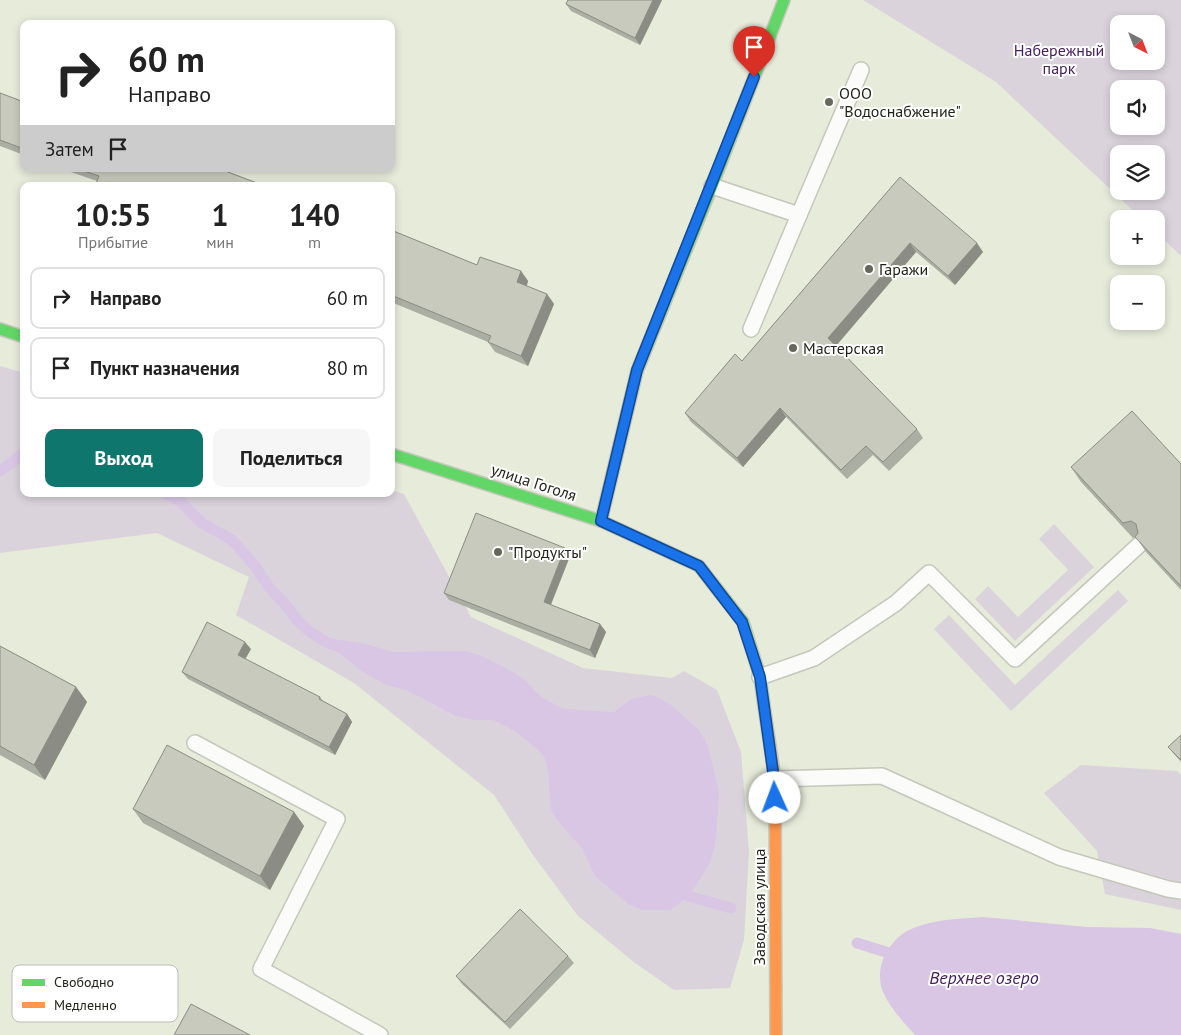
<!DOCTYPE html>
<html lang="ru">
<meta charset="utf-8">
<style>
:root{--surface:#fff;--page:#f6f6f6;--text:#222;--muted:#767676;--line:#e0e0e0;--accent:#0f766e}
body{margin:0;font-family:"PT Sans",sans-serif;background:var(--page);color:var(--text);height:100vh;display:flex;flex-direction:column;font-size:19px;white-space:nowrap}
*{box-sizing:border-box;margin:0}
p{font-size:16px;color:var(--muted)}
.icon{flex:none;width:28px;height:28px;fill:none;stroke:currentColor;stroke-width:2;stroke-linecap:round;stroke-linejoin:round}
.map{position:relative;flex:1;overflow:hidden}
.panel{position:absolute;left:20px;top:182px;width:375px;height:315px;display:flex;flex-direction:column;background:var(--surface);border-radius:10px;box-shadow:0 2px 8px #0003}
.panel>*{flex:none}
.banner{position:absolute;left:20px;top:20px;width:375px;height:152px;border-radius:10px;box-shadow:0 2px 8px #0003;background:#fff;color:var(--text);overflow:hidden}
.needle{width:32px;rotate:138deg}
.buttons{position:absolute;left:1110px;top:15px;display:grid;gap:10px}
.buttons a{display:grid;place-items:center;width:55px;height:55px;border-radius:10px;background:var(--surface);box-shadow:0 2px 8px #0003;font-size:25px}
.pin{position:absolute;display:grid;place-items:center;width:42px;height:42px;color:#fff;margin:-51px -21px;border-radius:50% 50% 50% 0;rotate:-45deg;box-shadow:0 0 5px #0007}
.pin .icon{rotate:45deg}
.me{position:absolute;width:55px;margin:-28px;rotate:358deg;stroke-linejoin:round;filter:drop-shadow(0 0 4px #0008)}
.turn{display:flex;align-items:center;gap:18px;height:105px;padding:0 25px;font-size:22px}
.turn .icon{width:65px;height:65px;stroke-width:2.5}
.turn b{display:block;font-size:35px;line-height:42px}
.then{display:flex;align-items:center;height:48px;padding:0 25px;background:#0003;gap:10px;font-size:19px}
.eta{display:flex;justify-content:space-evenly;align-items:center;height:85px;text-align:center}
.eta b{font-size:30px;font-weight:800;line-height:35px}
.action{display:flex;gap:10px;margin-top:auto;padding:10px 25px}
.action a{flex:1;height:58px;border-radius:10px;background:var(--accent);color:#fff;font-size:20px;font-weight:800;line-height:58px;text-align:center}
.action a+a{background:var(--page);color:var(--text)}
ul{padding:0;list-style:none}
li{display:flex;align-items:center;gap:15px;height:62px;margin:0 10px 8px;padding:0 15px;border:2px solid var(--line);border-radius:10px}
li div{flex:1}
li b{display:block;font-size:19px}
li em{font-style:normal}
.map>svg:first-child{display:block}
.green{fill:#dbd3dc;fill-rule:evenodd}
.water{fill:#d9c6e4}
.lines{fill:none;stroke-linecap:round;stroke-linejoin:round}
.stream{stroke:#d9c6e4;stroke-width:11}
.lane-casing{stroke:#c4c7ba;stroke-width:18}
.fast-casing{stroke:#c4c7ba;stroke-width:14}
.slow-casing{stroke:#c4c7ba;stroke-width:14}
.lane{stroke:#fbfcf9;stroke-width:15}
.fast{stroke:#63d668;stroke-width:11}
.slow{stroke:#ff974d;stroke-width:11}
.wall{fill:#abaea2}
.shaded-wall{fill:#8b8d84}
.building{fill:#c7cabc;stroke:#8b8d84}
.route-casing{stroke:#114b97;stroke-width:12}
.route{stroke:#1a73e8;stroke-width:9}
.poi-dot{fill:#65685b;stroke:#fff;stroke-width:2}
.labels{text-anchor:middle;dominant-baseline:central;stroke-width:4;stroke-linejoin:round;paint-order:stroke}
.park-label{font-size:16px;fill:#46215d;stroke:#fff}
.poi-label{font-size:16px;fill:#1f2216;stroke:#fff;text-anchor:start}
.street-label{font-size:16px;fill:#1f2216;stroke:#fff}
.water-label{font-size:18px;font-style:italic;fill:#46205c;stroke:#fff}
.key{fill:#fff;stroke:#bcbdb9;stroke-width:1}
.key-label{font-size:14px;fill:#1f2216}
</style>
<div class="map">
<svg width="1181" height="1035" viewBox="0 0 1181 1035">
<rect width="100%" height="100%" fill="#e7ebda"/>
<g class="green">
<path d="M 863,0 L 1181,0 L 1181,256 L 1156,232 L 1156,219 L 1142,219 L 996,82 ZM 1119,24 L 1156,24 L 1156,61 L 1119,61 ZM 1119,89 L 1156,89 L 1156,126 L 1119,126 ZM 1119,154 L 1156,154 L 1156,191 L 1119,191 Z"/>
<path d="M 0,366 L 24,373 L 24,494 L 391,494 L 391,490 L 404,494 L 471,617 L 583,668 L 672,678 L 684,671 L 717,690 L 741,752 L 749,852 L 744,940 L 730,988 L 674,990 L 635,963 L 578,916 L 533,855 L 494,795 L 354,683 L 236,615 L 249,577 L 157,533 L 0,553 Z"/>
<path d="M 1054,524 L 1094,567 L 1015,641 L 975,599 L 988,586 L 1018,617 L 1068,570 L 1039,539 Z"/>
<path d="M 1118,590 L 1128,601 L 1011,711 L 934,629 L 949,615 L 1015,685 Z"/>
<path d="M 1081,765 L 1177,771 L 1181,775 L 1181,910 L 1105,894 L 1097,851 L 1044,793 Z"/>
</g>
<g class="water">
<path d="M 339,640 L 362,643 L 394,652 L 466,651 L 482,656 L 511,671 L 525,680 L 541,697 L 564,709 L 610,712 L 614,712 L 631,699 L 650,695 L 655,696 L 670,704 L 699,730 L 708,746 L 719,792 L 716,838 L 714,850 L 709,864 L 696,886 L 680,903 L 670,910 L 642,910 L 628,904 L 595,876 L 582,848 L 557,820 L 551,810 L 548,772 L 545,758 L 536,748 L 516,732 L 493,720 L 473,720 L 454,715 L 406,690 L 386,685 L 360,670 L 326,642 Z"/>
<path d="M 983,917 L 1087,927 L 1150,928 L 1181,934 L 1181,1035 L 915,1035 C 904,1023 890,1008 883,992 C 873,968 889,939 911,929 C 934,919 959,919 983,917 Z"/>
</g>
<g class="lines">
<g class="stream">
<path d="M 0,471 L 24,453"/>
<path d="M 166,494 L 180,501 L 202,523 L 232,540 L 256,567 L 268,586 L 290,610 L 296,619 L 309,631 L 326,642 L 340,647"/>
<path d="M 678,887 L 688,896 L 731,908"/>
<path d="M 857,943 L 886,952"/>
</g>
<g class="lane-casing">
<g id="lane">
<path d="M 712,186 L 799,215 L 861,70"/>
<path d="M 751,329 L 799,215"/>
<path d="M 760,677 L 814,658 L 896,603 L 929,573 L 1015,659 L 1139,545"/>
<path d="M 195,743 L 337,819 L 261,969 L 380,1035"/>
<path d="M 775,779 L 882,776 L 1059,857 L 1168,889 L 1181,891"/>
</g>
</g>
<g class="fast-casing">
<g id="fast">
<path d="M 0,329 L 24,337"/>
<path d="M 391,454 L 601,521 L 699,566 L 743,622 L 760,677 L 764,706"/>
<path d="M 601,521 L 637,371 L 712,186 L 784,0"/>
</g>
</g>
<g class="slow-casing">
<path id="slow" d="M 764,706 L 775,779 L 776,1035"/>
</g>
<use href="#lane" class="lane"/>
<use href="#fast" class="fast"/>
<use href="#slow" class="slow"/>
</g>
<g class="wall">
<path d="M 568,0 L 662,0 L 640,45 L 571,11 L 566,4 Z"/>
<path d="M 0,93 L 24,102 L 24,155 L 0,146 Z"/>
<path d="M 62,169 L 220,169 L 257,183 L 260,186 L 95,186 L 97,181 Z"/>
<path d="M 900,177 L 983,252 L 955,285 L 916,252 L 836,346 L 917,429 L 923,438 L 889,471 L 873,455 L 847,479 L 786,417 L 743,467 L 691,422 L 685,413 L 742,361 Z"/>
<path d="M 391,230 L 477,265 L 521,271 L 528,281 L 527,286 L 547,294 L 554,304 L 528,366 L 495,352 L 488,342 L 391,302 Z"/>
<path d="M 1181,464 L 1181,590 L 1146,552 L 1136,537 L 1133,538 L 1081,482 L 1071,467 Z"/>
<path d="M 570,556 L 551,605 L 600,624 L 606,632 L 595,658 L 449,600 L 444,593 Z"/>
<path d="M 0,646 L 76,687 L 87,702 L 45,780 L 0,755 Z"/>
<path d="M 251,649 L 245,659 L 320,697 L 323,701 L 347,714 L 352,722 L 335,755 L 188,679 L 182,672 Z"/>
<path d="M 1181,735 L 1181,762 L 1174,754 L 1168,747 Z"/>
<path d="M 133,809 L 294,812 L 304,826 L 270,890 L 143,823 Z"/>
<path d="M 568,956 L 574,963 L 510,1029 L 462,984 L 456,976 Z"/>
</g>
<g class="shaded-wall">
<path d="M 653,0 L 662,0 L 640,45 L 635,38 Z"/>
<path d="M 910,243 L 916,252 L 835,347 L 828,338 Z"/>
<path d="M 977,243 L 983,252 L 955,285 L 948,276 Z"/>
<path d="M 521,271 L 528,281 L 524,292 L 517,282 Z"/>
<path d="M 547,294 L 554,304 L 528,366 L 521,356 Z"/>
<path d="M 780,408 L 786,417 L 743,467 L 737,458 Z"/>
<path d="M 565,548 L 570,556 L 549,609 L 544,602 Z"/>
<path d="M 600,624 L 606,632 L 595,658 L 590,650 Z"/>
<path d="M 245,642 L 251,649 L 243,663 L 238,655 Z"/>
<path d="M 76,687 L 87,702 L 45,780 L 34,765 Z"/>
<path d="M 347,714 L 352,722 L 335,755 L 329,747 Z"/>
<path d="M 294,812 L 304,826 L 270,890 L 260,876 Z"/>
</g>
<g class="building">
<path d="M 568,0 L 653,0 L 635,38 L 566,4 Z"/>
<path d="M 0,93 L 24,102 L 24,149 L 0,140 Z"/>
<path d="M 78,169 L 220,169 L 257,183 L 256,186 L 95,186 L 99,176 Z"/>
<path d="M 900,177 L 977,243 L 948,276 L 910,243 L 828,338 L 917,429 L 883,462 L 866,446 L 841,470 L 780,408 L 737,458 L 685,413 L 735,354 L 742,361 Z"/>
<path d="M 391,230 L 477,265 L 480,257 L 521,271 L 517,282 L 547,294 L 521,356 L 488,342 L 491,336 L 391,295 Z"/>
<path d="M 1132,411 L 1181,464 L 1181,586 L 1135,537 L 1138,533 L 1136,524 L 1131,521 L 1123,523 L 1071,467 Z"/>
<path d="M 476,513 L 565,548 L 544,602 L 600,624 L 590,650 L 444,593 Z"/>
<path d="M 207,622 L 245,642 L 238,655 L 320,697 L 319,699 L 347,714 L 329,747 L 182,672 Z"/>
<path d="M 0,646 L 76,687 L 34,765 L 0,746 Z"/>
<path d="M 1181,735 L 1181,760 L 1168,747 Z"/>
<path d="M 167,745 L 294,812 L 260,876 L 133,809 Z"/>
<path d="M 520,909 L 568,956 L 505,1022 L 456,976 Z"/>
<path d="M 191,1004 L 250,1035 L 174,1035 Z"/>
</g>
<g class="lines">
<g class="route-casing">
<path id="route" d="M 754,77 L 637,370 L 601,521 L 699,566 L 742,622 L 760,677 L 774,779 L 775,798"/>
</g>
<use href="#route" class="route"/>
</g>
<g class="poi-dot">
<circle cx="829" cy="102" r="5"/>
<circle cx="869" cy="269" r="5"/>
<circle cx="793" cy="348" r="5"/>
<circle cx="498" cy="552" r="5"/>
</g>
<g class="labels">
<g class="park-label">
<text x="1059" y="50">Набережный<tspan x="1059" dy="18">парк</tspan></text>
</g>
<g class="poi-label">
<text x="839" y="93">ООО<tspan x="839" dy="18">"Водоснабжение"</tspan></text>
<text x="879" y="269">Гаражи</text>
<text x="803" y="348">Мастерская</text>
<text x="508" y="552">"Продукты"</text>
</g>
<g class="street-label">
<text transform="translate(534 482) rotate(18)">улица Гоголя</text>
<text transform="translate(759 907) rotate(-90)">Заводская улица</text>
</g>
<g class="water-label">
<text x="984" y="977">Верхнее озеро</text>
</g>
</g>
<rect x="12" y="965" width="166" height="57" rx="8" class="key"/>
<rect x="22" y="979" width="23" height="7" fill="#63d668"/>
<rect x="22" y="1002" width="23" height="6" fill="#ff974d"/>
<g class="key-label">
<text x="54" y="987">Свободно</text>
<text x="54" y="1010">Медленно</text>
</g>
</svg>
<div class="buttons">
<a><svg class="needle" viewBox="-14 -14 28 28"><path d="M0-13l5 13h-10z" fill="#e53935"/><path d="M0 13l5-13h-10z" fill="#767676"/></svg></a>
<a><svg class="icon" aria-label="sound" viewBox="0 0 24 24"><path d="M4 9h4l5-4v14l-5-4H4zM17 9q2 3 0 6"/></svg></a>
<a><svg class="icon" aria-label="layers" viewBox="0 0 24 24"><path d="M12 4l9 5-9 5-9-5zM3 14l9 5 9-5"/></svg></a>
<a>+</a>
<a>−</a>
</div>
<div class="pin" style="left:754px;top:77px;background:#d93025"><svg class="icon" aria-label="arrive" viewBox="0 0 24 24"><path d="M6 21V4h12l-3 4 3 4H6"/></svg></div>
<svg class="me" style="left:775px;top:798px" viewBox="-20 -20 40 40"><circle r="19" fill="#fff"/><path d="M0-13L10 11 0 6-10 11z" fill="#1a73e8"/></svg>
<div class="banner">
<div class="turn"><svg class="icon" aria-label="right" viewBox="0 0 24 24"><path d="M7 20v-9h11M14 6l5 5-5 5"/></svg><div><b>60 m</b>Направо</div></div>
<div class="then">Затем<svg class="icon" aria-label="arrive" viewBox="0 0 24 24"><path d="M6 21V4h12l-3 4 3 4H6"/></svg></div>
</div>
<section class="panel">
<div class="eta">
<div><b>10:55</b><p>Прибытие</p></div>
<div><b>1</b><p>мин</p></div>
<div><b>140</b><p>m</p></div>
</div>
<ul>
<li><svg class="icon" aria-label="right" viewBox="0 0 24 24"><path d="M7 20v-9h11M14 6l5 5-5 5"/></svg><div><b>Направо</b></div><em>60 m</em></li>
<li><svg class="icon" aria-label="arrive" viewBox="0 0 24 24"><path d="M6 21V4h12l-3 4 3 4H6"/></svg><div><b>Пункт назначения</b></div><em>80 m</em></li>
</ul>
<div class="action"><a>Выход</a><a>Поделиться</a></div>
</section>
</div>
